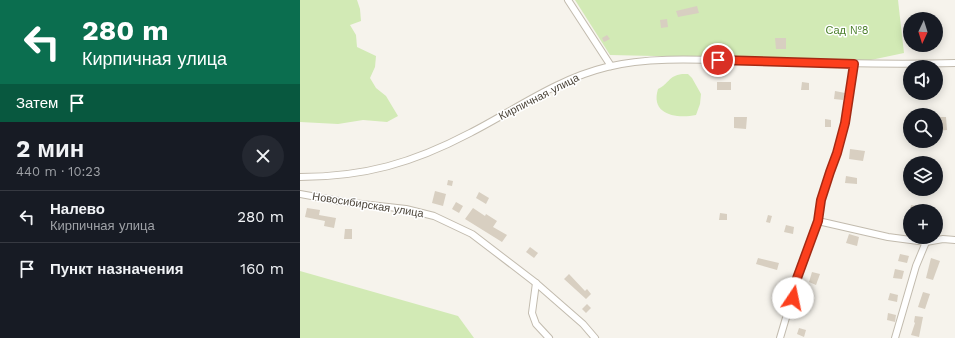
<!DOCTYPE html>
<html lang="ru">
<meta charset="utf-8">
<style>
:root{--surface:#171b24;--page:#242831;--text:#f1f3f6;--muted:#9ea1a6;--line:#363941}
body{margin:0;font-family:"Work Sans",sans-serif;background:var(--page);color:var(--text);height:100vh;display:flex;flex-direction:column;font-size:15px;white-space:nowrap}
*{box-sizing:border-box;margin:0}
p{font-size:13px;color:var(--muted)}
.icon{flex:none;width:22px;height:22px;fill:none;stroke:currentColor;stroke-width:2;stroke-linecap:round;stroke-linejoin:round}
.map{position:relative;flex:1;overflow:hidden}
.panel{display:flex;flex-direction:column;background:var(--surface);width:300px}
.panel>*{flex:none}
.guide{background:#0b6e4f;color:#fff;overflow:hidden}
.needle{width:26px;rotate:184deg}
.fabs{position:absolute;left:603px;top:12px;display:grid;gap:8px}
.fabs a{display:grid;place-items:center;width:40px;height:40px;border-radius:50%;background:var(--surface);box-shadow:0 2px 10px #0003;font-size:20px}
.pin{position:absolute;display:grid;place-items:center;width:34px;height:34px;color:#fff;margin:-17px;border:2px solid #fff;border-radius:50%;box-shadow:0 1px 4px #0007}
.me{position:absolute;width:44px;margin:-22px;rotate:11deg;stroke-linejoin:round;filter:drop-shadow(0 0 3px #0008)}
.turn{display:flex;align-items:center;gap:14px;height:84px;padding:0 16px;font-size:18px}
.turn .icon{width:52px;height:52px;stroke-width:2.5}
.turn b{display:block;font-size:28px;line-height:34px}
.then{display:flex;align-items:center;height:38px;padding:0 16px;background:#0003;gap:8px;font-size:15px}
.round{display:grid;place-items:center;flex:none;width:42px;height:42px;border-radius:21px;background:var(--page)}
.overview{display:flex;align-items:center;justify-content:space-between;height:68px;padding:0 16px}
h1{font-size:24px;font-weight:700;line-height:30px}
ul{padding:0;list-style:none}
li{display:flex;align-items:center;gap:12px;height:52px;padding:0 16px;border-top:1px solid var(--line)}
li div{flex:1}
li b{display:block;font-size:15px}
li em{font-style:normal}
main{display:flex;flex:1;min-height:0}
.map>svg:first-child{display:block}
.green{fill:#d2eab5}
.building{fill:#d8cfc1}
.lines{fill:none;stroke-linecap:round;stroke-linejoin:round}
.minor-casing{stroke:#c2bbae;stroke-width:8}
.minor{stroke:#fff;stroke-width:6}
.route-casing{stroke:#a42913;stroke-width:10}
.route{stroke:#fc3f1d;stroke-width:7}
.labels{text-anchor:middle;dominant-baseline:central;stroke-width:3;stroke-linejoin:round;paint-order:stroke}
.park-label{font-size:11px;fill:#4a7f2a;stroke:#fff}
.street-label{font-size:11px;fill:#4b4439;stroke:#fff}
</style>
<main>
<section class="panel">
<div class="guide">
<div class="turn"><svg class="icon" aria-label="left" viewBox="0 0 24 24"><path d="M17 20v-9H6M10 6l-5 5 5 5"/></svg><div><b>280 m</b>Кирпичная улица</div></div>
<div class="then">Затем<svg class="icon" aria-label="arrive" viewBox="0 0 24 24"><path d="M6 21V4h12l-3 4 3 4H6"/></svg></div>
</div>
<div class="overview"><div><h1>2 мин</h1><p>440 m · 10:23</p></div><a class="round"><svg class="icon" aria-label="close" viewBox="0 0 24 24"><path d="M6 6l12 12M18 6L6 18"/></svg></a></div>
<ul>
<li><svg class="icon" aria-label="left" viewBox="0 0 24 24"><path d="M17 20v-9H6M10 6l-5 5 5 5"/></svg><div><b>Налево</b><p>Кирпичная улица</p></div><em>280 m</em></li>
<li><svg class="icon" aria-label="arrive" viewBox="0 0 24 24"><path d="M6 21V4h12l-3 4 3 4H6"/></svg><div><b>Пункт назначения</b></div><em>160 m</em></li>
</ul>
</section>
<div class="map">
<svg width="655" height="338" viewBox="0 0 655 338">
<rect width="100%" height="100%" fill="#f6f3ec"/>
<g class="green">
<path d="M 0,0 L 57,0 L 60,9 L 61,21 L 50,25 L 56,35 L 57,47 L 76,56 L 75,67 L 70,78 L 76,88 L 86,96 L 98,116 L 87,122 L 63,120 L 38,124 L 0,122 Z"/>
<path d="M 275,0 L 598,0 L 604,53 L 566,61 L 310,55 Z"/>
<path d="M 382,74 L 388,74 L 392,78 L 401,94 L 400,104 L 396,115 C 377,119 350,115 358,89 C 369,84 368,76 382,74 Z"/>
<path d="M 0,271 L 158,316 L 174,338 L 0,338 Z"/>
</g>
<g class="building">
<path d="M 397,6 L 399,13 L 378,17 L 376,11 Z"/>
<path d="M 367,19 L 368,27 L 361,28 L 360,20 Z"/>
<path d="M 307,35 L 310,39 L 304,42 L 302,38 Z"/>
<path d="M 475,38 L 486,38 L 486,49 L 476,49 Z"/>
<rect x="417" y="82" width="14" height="8"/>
<path d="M 502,82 L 509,83 L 509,90 L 501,90 Z"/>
<path d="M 535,91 L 545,93 L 543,100 L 534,99 Z"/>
<path d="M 434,117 L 447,117 L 446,129 L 434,128 Z"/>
<path d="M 636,117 L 646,117 L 647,130 L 636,131 Z"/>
<path d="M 525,119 L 531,120 L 531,127 L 525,127 Z"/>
<path d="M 550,149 L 565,151 L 563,161 L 549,159 Z"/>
<path d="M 546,176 L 557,178 L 557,184 L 545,183 Z"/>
<path d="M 148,180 L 153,181 L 152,186 L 147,185 Z"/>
<path d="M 135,191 L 146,194 L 143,206 L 132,203 Z"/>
<path d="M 179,192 L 189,198 L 186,204 L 176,198 Z"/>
<path d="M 156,202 L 163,206 L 159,213 L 152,209 Z"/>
<path d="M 611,205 L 618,206 L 617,211 L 610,210 Z"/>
<path d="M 7,208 L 20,210 L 19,215 L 36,218 L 34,228 L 24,226 L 25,221 L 5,217 Z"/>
<path d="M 173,208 L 185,216 L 186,214 L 197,221 L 193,227 L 207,235 L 202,242 L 165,219 Z"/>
<path d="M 420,213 L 427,214 L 427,220 L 419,220 Z"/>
<path d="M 468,215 L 472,216 L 470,223 L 466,222 Z"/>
<path d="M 486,225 L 494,227 L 493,234 L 484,232 Z"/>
<path d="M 45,229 L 52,229 L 52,239 L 44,239 Z"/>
<path d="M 549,234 L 559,237 L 557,246 L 546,243 Z"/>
<path d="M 230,247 L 238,253 L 234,258 L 226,252 Z"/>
<path d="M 600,254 L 609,256 L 607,263 L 598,261 Z"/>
<path d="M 458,258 L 479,263 L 477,270 L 456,264 Z"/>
<path d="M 631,258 L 640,261 L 633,280 L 626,278 Z"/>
<path d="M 595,269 L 604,271 L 602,279 L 593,278 Z"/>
<path d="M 512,272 L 520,274 L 516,285 L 509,282 Z"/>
<path d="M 269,274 L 285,291 L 287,289 L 291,294 L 286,299 L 264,279 Z"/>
<path d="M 623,292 L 630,294 L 625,309 L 618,307 Z"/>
<path d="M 590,293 L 598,295 L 597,302 L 588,300 Z"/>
<path d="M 287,304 L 291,308 L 286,313 L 282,309 Z"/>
<path d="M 588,313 L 596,315 L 595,322 L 587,320 Z"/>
<path d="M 615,316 L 623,317 L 619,337 L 611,335 L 615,323 L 614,322 Z"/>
<path d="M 499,328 L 506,330 L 504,337 L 497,334 Z"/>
</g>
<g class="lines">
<g class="minor-casing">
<g id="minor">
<path d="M 268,0 L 311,66"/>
<path d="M 0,177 C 64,177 113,163 170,133 C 215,110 257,79 307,67 C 351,56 406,60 450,61 C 519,63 587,65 655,63"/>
<path d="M 0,194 L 44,202 L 106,209 L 134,216 L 172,234 L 236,283 L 283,324 L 295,338"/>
<path d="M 518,221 L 588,237 L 626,242 L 643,239 L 655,240"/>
<path d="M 236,283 L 232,313 L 236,324 L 249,338"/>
<path d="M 480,338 L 488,311 L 493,298 L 496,281 L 518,221 L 521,200 L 530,171 L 537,153 L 545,123 L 554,64"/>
<path d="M 595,338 L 616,266 L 626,242"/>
</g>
</g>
<use href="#minor" class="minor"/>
</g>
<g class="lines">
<g class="route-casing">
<path id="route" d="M 418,60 L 554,64 L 545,123 L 537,153 L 530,172 L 521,200 L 518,221 L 496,281 L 493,298"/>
</g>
<use href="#route" class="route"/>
</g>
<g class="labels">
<g class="park-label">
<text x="547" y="30">Сад №8</text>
</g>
<g class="street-label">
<text transform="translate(239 97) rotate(-27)">Кирпичная улица</text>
<text transform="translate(68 205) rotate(9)">Новосибирская улица</text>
</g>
</g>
</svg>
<div class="fabs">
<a><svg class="needle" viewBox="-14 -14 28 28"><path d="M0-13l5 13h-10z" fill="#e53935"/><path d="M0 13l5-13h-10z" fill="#9ea1a6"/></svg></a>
<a><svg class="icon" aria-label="sound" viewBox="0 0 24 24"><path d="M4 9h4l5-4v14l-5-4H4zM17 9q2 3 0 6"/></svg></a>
<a><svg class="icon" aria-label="search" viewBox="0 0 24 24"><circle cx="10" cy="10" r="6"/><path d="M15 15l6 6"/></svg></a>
<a><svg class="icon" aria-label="layers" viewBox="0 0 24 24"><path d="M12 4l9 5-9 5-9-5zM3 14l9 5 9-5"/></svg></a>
<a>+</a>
</div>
<div class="pin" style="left:418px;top:60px;background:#d93025"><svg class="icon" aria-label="arrive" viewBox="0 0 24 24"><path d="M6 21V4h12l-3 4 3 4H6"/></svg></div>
<svg class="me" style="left:493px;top:298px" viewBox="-20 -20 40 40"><circle r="19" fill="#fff"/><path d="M0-13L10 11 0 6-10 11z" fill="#fc3f1d"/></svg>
</div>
</main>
